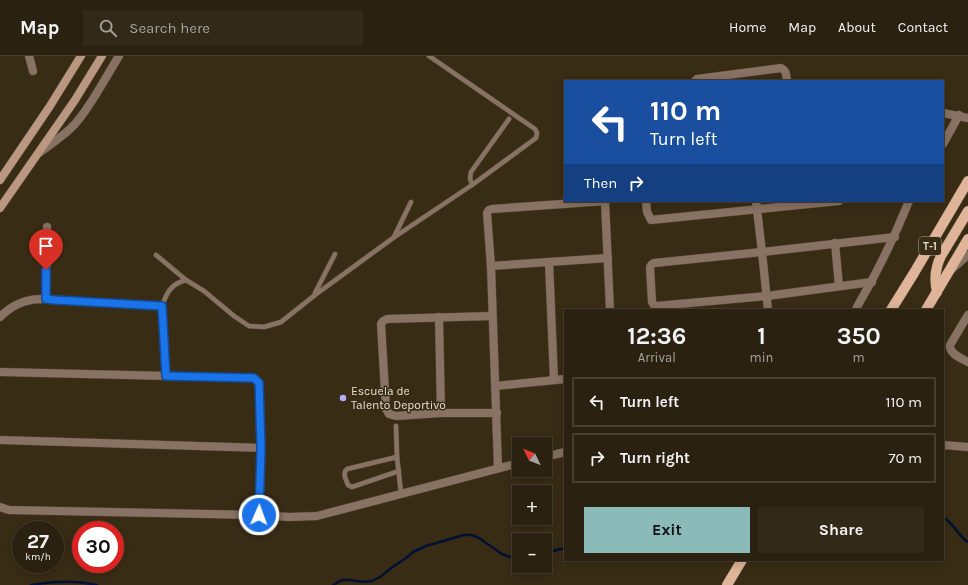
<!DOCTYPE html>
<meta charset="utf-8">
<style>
:root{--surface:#2b2110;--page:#332919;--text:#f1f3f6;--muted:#a6a39f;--line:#473e30;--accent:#8bbbb9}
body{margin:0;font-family:Karla,sans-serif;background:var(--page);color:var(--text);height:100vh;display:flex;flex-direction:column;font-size:15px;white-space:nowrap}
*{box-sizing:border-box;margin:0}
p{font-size:13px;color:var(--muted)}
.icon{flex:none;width:22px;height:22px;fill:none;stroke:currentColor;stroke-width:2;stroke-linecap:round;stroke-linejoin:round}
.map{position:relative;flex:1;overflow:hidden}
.sheet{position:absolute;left:564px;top:253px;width:380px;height:252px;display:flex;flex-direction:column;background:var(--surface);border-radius:0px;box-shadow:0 2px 10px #0003,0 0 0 1px var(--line)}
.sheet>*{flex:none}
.banner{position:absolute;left:564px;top:24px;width:380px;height:122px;border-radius:0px;box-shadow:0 2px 10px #0003,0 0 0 1px var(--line);background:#1a4fa0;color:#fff;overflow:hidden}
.needle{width:26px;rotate:313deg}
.controls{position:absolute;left:512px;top:381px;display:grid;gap:8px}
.controls a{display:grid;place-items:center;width:40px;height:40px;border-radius:0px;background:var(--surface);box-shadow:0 2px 10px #0003,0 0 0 1px var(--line);font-size:20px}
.speed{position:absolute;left:12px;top:465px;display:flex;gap:8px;font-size:20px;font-weight:700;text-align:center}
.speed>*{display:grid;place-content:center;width:52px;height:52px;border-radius:50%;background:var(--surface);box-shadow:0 2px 10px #0003,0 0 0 1px var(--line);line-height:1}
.speed small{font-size:10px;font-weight:400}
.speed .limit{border:6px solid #d22;background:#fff;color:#111}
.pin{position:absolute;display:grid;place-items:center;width:34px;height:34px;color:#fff;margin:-41px -17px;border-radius:50% 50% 50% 0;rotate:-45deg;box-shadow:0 0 4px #0007}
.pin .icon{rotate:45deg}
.me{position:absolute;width:44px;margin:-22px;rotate:2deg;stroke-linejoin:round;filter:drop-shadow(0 0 3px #0008)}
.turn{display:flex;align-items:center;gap:14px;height:84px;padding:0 20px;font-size:18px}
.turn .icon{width:52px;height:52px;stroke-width:2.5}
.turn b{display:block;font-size:28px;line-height:34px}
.then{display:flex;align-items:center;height:38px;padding:0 20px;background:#0003;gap:8px;font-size:15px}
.eta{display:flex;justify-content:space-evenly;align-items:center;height:68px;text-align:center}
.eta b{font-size:24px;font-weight:700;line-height:28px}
.cta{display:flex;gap:8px;margin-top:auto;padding:8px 20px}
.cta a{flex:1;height:46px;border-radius:0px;background:var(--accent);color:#111;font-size:16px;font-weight:700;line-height:46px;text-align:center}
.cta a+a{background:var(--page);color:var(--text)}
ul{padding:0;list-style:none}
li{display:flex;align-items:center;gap:12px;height:50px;margin:0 8px 6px;padding:0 12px;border:2px solid var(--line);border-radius:0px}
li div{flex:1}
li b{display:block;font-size:15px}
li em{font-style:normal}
header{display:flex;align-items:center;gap:24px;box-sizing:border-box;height:56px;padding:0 20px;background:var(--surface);border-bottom:1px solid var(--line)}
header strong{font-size:19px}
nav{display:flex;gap:22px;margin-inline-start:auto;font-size:14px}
.search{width:280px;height:36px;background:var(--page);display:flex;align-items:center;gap:10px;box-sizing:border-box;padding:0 14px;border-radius:0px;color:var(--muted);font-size:15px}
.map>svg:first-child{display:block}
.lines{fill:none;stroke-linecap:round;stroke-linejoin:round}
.stream{stroke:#001134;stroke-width:2.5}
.lane-casing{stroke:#554833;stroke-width:5.5}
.street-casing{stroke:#554833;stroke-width:9}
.secondary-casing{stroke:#554833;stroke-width:9}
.primary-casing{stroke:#554833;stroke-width:11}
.lane{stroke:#877264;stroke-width:4.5}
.street{stroke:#877264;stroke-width:8}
.secondary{stroke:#b99781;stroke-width:8}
.primary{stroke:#e0b498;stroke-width:10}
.route-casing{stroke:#114b97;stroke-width:10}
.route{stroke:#1a73e8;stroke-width:7}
.poi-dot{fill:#b3adf9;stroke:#392c15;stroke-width:1.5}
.labels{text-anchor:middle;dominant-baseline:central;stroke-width:3;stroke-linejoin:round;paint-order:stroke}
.shield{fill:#392c15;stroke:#b2a999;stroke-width:1}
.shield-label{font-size:11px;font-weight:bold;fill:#e6ded1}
.poi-label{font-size:12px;fill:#e6ded1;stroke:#392c15;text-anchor:start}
</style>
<header>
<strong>Map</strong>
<div class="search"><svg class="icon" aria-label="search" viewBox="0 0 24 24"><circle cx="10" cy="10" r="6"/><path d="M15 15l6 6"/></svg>Search here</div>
<nav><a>Home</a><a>Map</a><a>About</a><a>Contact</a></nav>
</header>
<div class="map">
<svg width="968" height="529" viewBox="0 0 968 529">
<rect width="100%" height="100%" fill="#392c15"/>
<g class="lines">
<g class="stream">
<path d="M 943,461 C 946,463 950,466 953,470 C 958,475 961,482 968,486"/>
<path d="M 545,497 L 565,492"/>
<path d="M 31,529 C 53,525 75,524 97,529"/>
<path d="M 333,529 L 342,524 L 349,524 L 365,526 L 372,525 L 380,521 L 391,512 L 406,502 L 413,496 L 426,490 L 464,479 L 472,479 L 479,482 L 502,498 L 510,501 L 519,501"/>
</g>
<g class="lane-casing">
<g id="lane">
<path d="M 472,129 L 470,122 L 471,116 L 509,63"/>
<path d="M 394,181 L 411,146"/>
<path d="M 156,199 L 186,224"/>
<path d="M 315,237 L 335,198"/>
<path d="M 162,250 C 167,236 171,228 186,224 L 204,235 L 234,260 L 249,270 L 264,271 L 281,266 L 315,239 L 393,182 L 472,129 L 536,82 L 537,77 L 535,73 L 429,0"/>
<path d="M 396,370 L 397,401 L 401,437"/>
<path d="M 397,401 L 347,413 C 342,418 346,423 348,429 L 352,431 L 399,415"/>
</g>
</g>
<g class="street-casing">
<g id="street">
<path d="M 29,0 L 33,15"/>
<path d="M 695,25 L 697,23 L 781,12 C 787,15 786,19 787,25"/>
<path d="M 943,57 L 968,62"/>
<path d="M 943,88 L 959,59"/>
<path d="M 39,97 C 51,88 65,79 75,68 C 92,49 105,22 119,0"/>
<path d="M 646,145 L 647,156 L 651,164 L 839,145"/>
<path d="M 756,145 L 762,196 L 768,254"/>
<path d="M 835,187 L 839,230"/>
<path d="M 549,206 L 554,324"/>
<path d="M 491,210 L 608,202"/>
<path d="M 952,213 L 968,199"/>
<path d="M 872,226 L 767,240 L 657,250 L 654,249 L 652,246 L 650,211 L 652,208 L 654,207 L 762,196 L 895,181"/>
<path d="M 46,243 L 47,171"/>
<path d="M 857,251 C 877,217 894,182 909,145"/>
<path d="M 968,259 L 950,289 C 949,298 961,302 968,306"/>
<path d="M 492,260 L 387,263 L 383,265 L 381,268 L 386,353 L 389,358 L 396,360 L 441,357 L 497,357"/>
<path d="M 0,261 C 16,245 33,241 55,244 L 162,250 L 166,320"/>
<path d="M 439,261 L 441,357"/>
<path d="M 0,316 L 254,322 L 257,324 L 259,327 L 261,392 L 259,459"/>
<path d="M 496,330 L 565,323"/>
<path d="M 0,384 L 261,392"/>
<path d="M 943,389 L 968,391"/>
<path d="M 545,401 L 565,396"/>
<path d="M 498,412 L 491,210 L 487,157 L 489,154 L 492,153 L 605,145 L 610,254"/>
<path d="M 0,451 L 9,454 L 259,459 L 289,461 L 317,460 L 519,407"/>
</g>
</g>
<g class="secondary-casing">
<g id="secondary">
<path d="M 0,124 L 50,50 L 81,0"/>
<path d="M 0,152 L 75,44 L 102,0"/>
</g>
</g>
<g class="primary-casing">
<g id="primary">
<path d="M 937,236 C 934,223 935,212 941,200 L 968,155"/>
<path d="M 891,254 L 914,217 L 968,125"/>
<path d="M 926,254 L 968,183"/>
<path d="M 727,529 L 742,504"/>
</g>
</g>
<use href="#lane" class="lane"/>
<use href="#street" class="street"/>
<use href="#secondary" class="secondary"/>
<use href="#primary" class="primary"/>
</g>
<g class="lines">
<g class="route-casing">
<path id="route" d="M 46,214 L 46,243 L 55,244 L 162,250 L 166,320 L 254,322 L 259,327 L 261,392 L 259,459"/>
</g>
<use href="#route" class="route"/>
</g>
<circle class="poi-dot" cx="343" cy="342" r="4"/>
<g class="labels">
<rect class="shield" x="919" y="181" width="22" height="18" rx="3"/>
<g class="shield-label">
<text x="930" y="190">T-1</text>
</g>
<g class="poi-label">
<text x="351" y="335">Escuela de<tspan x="351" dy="14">Talento Deportivo</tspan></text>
</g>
</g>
</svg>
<div class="controls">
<a><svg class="needle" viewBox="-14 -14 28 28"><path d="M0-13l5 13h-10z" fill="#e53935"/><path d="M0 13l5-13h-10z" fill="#a6a39f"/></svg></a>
<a>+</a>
<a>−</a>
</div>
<div class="speed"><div>27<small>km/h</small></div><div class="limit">30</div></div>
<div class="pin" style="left:46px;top:214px;background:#d93025"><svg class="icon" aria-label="arrive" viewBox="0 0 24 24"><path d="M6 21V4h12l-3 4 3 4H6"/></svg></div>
<svg class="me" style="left:259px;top:459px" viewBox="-20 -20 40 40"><circle r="17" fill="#1a73e8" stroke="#fff" stroke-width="3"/><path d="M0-11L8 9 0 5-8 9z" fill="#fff"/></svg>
<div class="banner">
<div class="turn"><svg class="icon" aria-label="left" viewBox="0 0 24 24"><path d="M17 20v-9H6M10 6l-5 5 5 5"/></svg><div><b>110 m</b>Turn left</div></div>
<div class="then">Then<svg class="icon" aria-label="right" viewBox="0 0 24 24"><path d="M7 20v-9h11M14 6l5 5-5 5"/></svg></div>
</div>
<section class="sheet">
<div class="eta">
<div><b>12:36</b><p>Arrival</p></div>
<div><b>1</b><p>min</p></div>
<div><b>350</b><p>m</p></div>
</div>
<ul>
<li><svg class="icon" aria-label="left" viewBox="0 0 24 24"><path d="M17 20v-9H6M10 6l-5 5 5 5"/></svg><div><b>Turn left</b></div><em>110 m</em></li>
<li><svg class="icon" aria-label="right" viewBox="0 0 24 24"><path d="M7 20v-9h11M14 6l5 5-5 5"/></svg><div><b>Turn right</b></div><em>70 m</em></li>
</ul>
<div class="cta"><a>Exit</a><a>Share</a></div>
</section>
</div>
